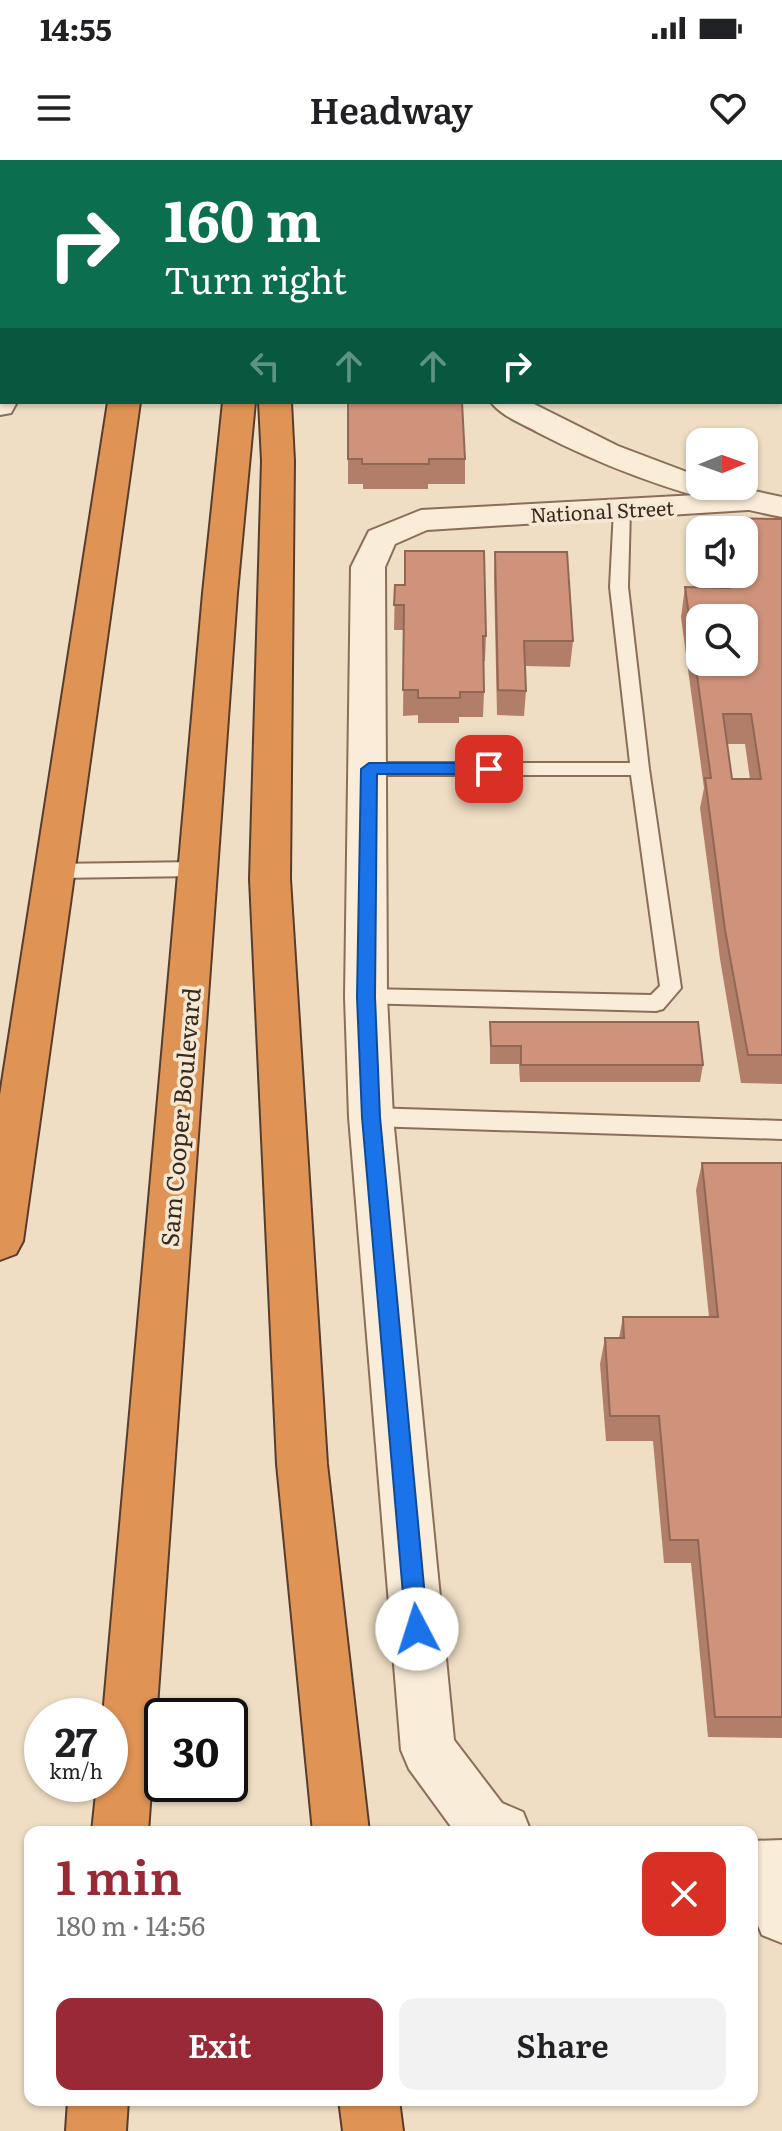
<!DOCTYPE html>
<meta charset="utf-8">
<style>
:root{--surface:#fff;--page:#f2f2f2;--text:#202124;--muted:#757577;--accent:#9a2936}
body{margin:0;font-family:Literata,serif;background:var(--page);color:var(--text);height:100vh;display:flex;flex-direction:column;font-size:30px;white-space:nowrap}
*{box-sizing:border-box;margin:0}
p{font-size:26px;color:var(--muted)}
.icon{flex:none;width:44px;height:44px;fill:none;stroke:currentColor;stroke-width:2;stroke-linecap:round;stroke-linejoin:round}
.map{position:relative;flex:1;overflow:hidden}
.side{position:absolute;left:24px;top:1666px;width:734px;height:280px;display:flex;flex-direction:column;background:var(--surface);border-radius:16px;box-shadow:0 2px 6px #0004}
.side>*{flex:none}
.hud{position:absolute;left:0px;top:0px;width:782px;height:244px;box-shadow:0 2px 6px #0004;background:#0b6e4f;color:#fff;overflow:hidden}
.needle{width:52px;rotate:89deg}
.buttons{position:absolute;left:686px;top:268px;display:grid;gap:16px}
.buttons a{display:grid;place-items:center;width:72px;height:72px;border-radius:16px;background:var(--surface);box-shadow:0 2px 6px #0004;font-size:40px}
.speed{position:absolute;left:24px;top:1538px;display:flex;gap:16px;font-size:40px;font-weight:700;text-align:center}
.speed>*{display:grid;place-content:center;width:104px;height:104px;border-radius:50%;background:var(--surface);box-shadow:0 2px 6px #0004;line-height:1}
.speed small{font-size:20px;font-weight:400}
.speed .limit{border:4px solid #111;border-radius:12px;background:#fff;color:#111}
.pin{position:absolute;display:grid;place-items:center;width:68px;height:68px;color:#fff;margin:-34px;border-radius:16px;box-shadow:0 4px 12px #0006}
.me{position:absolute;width:88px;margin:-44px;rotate:355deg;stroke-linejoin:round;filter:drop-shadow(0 0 6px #0008)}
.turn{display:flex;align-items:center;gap:28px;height:168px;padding:0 32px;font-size:36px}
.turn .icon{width:104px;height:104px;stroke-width:2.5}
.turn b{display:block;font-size:56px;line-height:68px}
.lanes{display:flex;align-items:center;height:76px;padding:0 32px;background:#0003;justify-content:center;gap:40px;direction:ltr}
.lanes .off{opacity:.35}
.round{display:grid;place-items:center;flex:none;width:84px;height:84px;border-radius:16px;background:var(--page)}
.overview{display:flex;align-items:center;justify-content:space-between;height:136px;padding:0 32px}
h1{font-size:48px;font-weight:600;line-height:60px;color:var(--accent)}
.primary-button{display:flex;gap:16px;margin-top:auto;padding:16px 32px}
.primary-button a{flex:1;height:92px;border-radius:16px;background:var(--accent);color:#fff;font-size:32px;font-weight:600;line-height:92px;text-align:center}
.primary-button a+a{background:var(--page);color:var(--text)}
.status{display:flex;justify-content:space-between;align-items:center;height:56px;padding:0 40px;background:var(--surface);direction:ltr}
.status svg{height:22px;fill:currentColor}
header{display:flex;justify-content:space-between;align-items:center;height:104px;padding:0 32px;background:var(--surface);font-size:36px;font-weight:600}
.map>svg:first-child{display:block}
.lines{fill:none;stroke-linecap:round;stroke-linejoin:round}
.service-casing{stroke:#8a6e5a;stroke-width:4}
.minor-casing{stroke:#8a6e5a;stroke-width:4}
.tertiary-casing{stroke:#8a6e5a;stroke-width:4}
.primary-casing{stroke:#583d2e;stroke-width:4}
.motorway-casing{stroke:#583d2e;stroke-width:4}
.service{fill:#f9ecd8;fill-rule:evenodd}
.minor{fill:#f9ecd8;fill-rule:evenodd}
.tertiary{fill:#f9ecd8;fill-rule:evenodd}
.primary{fill:#f2ce9c;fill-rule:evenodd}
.motorway{fill:#df9354;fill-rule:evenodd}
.wall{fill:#b17e69;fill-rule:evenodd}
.building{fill:#ce937a;stroke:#906755;stroke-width:2;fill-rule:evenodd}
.route{fill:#1a73e8;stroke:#114b97;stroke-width:2}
.labels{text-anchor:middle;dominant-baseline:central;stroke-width:7;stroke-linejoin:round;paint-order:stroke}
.far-street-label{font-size:20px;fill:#3a291e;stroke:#f6e9d4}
.street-label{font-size:24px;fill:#3a291e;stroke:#f6e9d4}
</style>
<div class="status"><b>14:55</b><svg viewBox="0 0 49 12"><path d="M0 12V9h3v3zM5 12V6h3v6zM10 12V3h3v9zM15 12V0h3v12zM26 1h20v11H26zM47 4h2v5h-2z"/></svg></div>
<header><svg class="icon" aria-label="menu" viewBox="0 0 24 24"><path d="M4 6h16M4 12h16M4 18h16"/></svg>Headway<svg class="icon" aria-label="heart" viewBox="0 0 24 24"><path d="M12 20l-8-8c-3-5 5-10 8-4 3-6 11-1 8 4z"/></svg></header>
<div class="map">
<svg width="782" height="1971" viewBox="0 0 782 1971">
<rect width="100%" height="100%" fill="#efdec4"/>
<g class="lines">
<g class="service-casing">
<g id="service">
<rect x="0" y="28" width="2" height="8"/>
<rect x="780" y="37" width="2" height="8"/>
<rect x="780" y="94" width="2" height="9"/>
<path d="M 622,344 L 630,349 L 628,427 L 649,609 L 681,828 L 663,849 L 656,851 L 359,843 L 356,837 L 359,831 L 366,829 L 651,835 L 660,826 L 631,615 L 369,615 L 360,609 L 369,603 L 630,603 L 610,427 L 614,349 Z"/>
<path d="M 199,702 L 209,709 L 199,716 L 53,718 L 43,711 L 53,704 Z"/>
<path d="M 371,948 L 782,961 L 782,979 L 371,966 L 363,963 L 360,957 L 363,951 Z"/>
<path d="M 782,1680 L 782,1708 L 752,1709 L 752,1681 Z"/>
</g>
</g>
<g class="minor-casing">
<g id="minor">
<path d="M 43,0 L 71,0 L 42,2 Z"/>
<path d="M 0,229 L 2,242 L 17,242 L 11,253 L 0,255 Z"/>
<path d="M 752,332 L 764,335 L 769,342 L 764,349 L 427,370 L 395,384 L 385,407 L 387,837 L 393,957 L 454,1580 L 502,1643 L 523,1652 L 531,1672 L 455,1672 L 409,1609 L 401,1590 L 349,957 L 345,837 L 351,407 L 369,371 L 421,350 Z"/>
<path d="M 752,1683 L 772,1691 L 782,1699 L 782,1783 L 762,1775 L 752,1751 Z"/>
</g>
</g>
<g class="tertiary-casing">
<g id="tertiary">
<rect x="325" y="0" width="28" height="2"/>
<path d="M 491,242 L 530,242 L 618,286 L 700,317 L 700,326 L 731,326 L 782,337 L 782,357 C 696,340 616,313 537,272 C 523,264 501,256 491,242 Z"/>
</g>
</g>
<g class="primary-casing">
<rect id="primary" x="780" y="6" width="2" height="22"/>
</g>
<g class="motorway-casing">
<g id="motorway">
<path d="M 147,0 L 175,0 L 146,2 Z"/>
<rect x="249" y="0" width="28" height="2"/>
<path d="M 108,242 L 140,242 L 23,1081 L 16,1094 L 0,1100 L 0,935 Z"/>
<path d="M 223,242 L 255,242 L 237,433 L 148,1672 L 92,1672 L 97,1624 L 110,1624 L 110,1556 L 103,1556 L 203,433 Z"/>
<path d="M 259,242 L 291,242 L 294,301 L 290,719 L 327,1304 L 369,1672 L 313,1672 L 277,1304 L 250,719 L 262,301 Z"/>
<path d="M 68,1940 L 128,1940 L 126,1971 L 66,1971 Z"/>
<path d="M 339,1940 L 399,1940 L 403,1971 L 343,1971 Z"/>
</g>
</g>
<use href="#service" class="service"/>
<use href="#minor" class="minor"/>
<use href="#tertiary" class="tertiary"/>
<use href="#primary" class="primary"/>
<use href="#motorway" class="motorway"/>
</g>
<g class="wall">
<path d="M 348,242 L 465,299 L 465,324 L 428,324 L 428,329 L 363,329 L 363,324 L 348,324 Z"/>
<path d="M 718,358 L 782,359 L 782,924 L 741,923 L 720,799 L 700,648 L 704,628 L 681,457 L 685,427 L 719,428 L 717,414 L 744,414 L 744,370 L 713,370 L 714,363 L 717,363 ZM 727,584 L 745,584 L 750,619 L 732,619 Z"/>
<path d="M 495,392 L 573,481 L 570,507 L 525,506 L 526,531 L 524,556 L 497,555 L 494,417 Z"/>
<path d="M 395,425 L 486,476 L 485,501 L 484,501 L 484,532 L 483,557 L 459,557 L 459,563 L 418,563 L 418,555 L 403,556 L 404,470 L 394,470 Z"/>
<path d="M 490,862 L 703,905 L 700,922 L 520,922 L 519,904 L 490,904 Z"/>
<path d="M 702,1003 L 782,1003 L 782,1578 L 708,1577 L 691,1403 L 664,1403 L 653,1281 L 606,1281 L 600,1204 L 605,1178 L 619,1178 L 623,1157 L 709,1157 L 696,1030 Z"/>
</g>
<g class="building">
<rect x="566" y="0" width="73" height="2"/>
<path d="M 348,242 L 462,242 L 465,299 L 429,299 L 429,304 L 362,304 L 362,299 L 348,299 Z"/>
<path d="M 718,358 L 782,359 L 782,895 L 748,895 L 725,770 L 705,618 L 711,618 L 685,427 L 730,428 L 727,414 L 744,414 L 744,370 L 714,370 L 714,363 L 719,364 ZM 700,458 L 744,458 L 744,502 L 700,502 ZM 723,554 L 751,554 L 761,619 L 732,619 Z"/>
<path d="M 405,391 L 484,391 L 486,476 L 483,476 L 484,532 L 460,532 L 460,538 L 418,538 L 418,530 L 403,530 L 404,445 L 394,445 L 395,425 L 405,425 Z"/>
<path d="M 495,392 L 567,392 L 573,481 L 524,481 L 526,531 L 498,530 Z"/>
<path d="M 490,862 L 698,862 L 703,905 L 521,905 L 521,886 L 491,886 Z"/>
<path d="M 702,1003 L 782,1003 L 782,1557 L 715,1557 L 698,1380 L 670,1380 L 659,1256 L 610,1256 L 605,1178 L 624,1178 L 623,1157 L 718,1157 Z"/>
</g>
<path class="route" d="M 369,603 L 489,603 L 497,609 L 489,614 L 377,614 L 375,837 L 380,957 L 428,1469 L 424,1476 L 417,1479 L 409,1476 L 406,1469 L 362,957 L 357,837 L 361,609 Z"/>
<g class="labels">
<g class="far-street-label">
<text transform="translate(602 350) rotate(-3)">National Street</text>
</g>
<g class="street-label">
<text transform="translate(179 957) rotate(-85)">Sam Cooper Boulevard</text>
</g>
</g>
</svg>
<div class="buttons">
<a><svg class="needle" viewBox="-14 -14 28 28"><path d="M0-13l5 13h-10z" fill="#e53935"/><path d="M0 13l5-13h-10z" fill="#757577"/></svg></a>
<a><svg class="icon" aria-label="sound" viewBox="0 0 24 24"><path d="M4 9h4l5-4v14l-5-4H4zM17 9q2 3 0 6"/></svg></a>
<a><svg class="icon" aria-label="search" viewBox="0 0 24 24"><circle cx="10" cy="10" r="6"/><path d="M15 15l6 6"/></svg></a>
</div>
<div class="speed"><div>27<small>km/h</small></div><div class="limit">30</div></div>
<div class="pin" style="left:489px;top:609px;background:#d93025"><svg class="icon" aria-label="arrive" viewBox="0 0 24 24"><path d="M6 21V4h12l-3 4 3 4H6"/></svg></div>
<svg class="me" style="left:417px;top:1469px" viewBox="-20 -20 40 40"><circle r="19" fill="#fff"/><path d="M0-13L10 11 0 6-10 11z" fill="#1a73e8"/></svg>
<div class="hud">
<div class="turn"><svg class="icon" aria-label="right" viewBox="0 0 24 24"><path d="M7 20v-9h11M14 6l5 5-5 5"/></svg><div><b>160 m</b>Turn right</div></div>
<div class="lanes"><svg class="icon off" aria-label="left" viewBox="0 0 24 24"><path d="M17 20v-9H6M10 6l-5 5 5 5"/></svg><svg class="icon off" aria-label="ahead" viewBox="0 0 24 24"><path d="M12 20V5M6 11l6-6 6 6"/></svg><svg class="icon off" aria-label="ahead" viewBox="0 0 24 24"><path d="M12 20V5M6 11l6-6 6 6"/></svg><svg class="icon" aria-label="right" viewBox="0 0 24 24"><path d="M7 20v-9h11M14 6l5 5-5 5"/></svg></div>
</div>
<section class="side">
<div class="overview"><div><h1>1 min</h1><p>180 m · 14:56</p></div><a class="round" style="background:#d93025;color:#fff"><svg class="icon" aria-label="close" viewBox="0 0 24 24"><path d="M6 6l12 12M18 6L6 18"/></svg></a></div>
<div class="primary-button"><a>Exit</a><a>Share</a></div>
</section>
</div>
